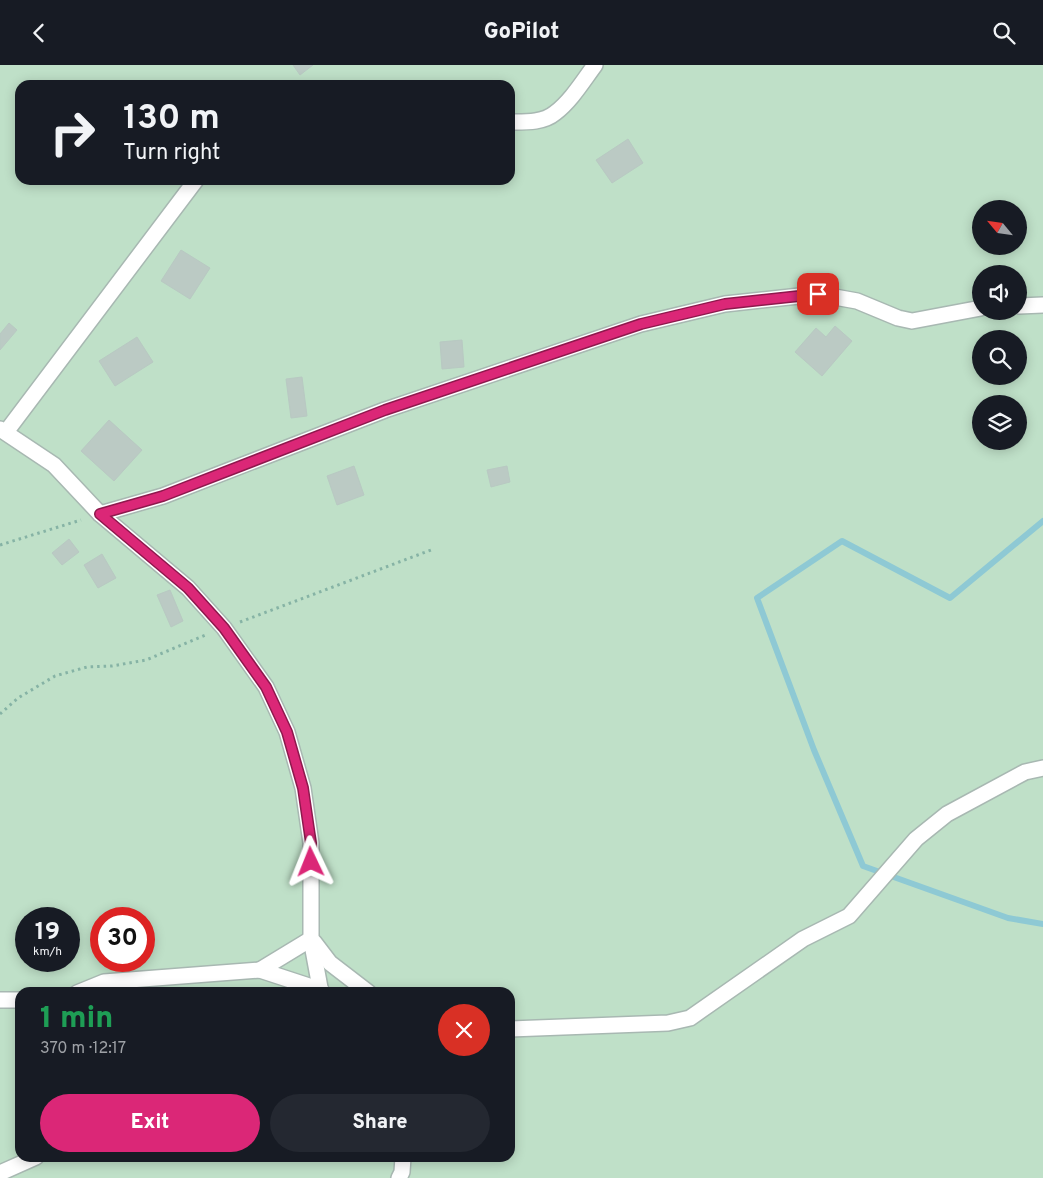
<!DOCTYPE html>
<meta charset="utf-8">
<style>
:root{--surface:#171b24;--page:#242831;--text:#f1f3f6;--muted:#9ea1a6;--accent:#db2777}
body{margin:0;font-family:Overpass,sans-serif;background:var(--page);color:var(--text);height:100vh;display:flex;flex-direction:column;font-size:19px;white-space:nowrap}
*{box-sizing:border-box;margin:0}
p{font-size:16px;color:var(--muted)}
.icon{flex:none;width:28px;height:28px;fill:none;stroke:currentColor;stroke-width:2;stroke-linecap:round;stroke-linejoin:round}
.map{position:relative;flex:1;overflow:hidden}
.side{position:absolute;left:15px;top:922px;width:500px;height:175px;display:flex;flex-direction:column;background:var(--surface);border-radius:15px;box-shadow:0 2px 12px #0003}
.side>*{flex:none}
.banner{position:absolute;left:15px;top:15px;width:500px;height:105px;border-radius:15px;box-shadow:0 2px 12px #0003;background:#171b24;color:var(--text);overflow:hidden}
.needle{width:32px;rotate:299deg}
.fabs{position:absolute;left:972px;top:135px;display:grid;gap:10px}
.fabs a{display:grid;place-items:center;width:55px;height:55px;border-radius:50%;background:var(--surface);box-shadow:0 2px 12px #0003;font-size:25px}
.speed{position:absolute;left:15px;top:842px;display:flex;gap:10px;font-size:25px;font-weight:700;text-align:center}
.speed>*{display:grid;place-content:center;width:65px;height:65px;border-radius:50%;background:var(--surface);box-shadow:0 2px 12px #0003;line-height:1}
.speed small{font-size:12px;font-weight:400}
.speed .limit{border:8px solid #d22;background:#fff;color:#111}
.pin{position:absolute;display:grid;place-items:center;width:42px;height:42px;color:#fff;margin:-21px;border-radius:10px;box-shadow:0 2px 8px #0006}
.me{position:absolute;width:55px;margin:-28px;rotate:358deg;stroke-linejoin:round;filter:drop-shadow(0 0 4px #0008)}
.turn{display:flex;align-items:center;gap:18px;height:105px;padding:0 25px;font-size:22px}
.turn .icon{width:65px;height:65px;stroke-width:2.5}
.turn b{display:block;font-size:35px;line-height:42px}
.round{display:grid;place-items:center;flex:none;width:52px;height:52px;border-radius:26px;background:var(--page)}
.headline{display:flex;align-items:center;justify-content:space-between;height:85px;padding:0 25px}
h1{font-size:30px;font-weight:800;line-height:38px;color:#1e9e55}
.cta{display:flex;gap:10px;margin-top:auto;padding:10px 25px}
.cta a{flex:1;height:58px;border-radius:30px;background:var(--accent);color:#fff;font-size:20px;font-weight:800;line-height:58px;text-align:center}
.cta a+a{background:var(--page);color:var(--text)}
header{display:flex;justify-content:space-between;align-items:center;height:65px;padding:0 25px;background:var(--surface);font-size:22px;font-weight:800}
.map>svg:first-child{display:block}
.green{fill:#bfe0c8;fill-rule:evenodd}
.lines{fill:none;stroke-linecap:round;stroke-linejoin:round}
.stream{stroke:#8ec9d4;stroke-width:6}
.building{fill:#bbcac4;stroke:#b8c9c2}
.minor-casing{stroke:#a8b8b2;stroke-width:18}
.path{stroke:#86b3a5;stroke-width:3;stroke-dasharray:2.5 4;stroke-linecap:butt}
.minor{stroke:#fff;stroke-width:15}
.route-casing{stroke:#8e194d;stroke-width:12}
.route{stroke:#db2777;stroke-width:9}
</style>
<header><svg class="icon" aria-label="back" viewBox="0 0 24 24"><path d="M15 5l-7 7 7 7"/></svg>GoPilot<svg class="icon" aria-label="search" viewBox="0 0 24 24"><circle cx="10" cy="10" r="6"/><path d="M15 15l6 6"/></svg></header>
<div class="map">
<svg width="1043" height="1113" viewBox="0 0 1043 1113">
<rect width="100%" height="100%" fill="#e6efeb"/>
<path class="green" d="M 0,0 L 1043,0 L 1043,1113 L 0,1113 ZM 20,20 L 510,20 L 510,115 L 20,115 ZM 981,144 L 1019,144 L 1019,181 L 981,181 ZM 981,209 L 1019,209 L 1019,246 L 981,246 ZM 981,274 L 1019,274 L 1019,311 L 981,311 ZM 981,339 L 1019,339 L 1019,376 L 981,376 ZM 26,854 L 69,854 L 69,896 L 26,896 ZM 101,854 L 144,854 L 144,896 L 101,896 ZM 20,928 L 510,928 L 510,1092 L 20,1092 Z"/>
<g class="lines">
<path class="stream" d="M 1043,456 L 950,533 L 842,476 L 757,533 L 814,685 L 863,801 L 1008,853 L 1043,859"/>
</g>
<g class="building">
<path d="M 293,0 L 313,0 L 300,10 Z"/>
<path d="M 628,74 L 643,98 L 612,118 L 596,95 Z"/>
<path d="M 181,185 L 210,203 L 190,234 L 161,216 Z"/>
<path d="M 9,258 L 17,265 L 0,285 L 0,269 Z"/>
<path d="M 835,261 L 852,276 L 822,311 L 795,287 L 816,263 L 826,272 Z"/>
<path d="M 137,272 L 153,297 L 115,321 L 99,296 Z"/>
<path d="M 462,275 L 464,302 L 442,304 L 440,277 Z"/>
<path d="M 302,312 L 307,351 L 291,353 L 286,314 Z"/>
<path d="M 109,355 L 142,385 L 114,416 L 81,386 Z"/>
<path d="M 354,401 L 364,430 L 337,440 L 327,411 Z"/>
<path d="M 507,401 L 510,417 L 491,422 L 487,405 Z"/>
<path d="M 69,474 L 79,487 L 62,500 L 52,488 Z"/>
<path d="M 102,489 L 116,513 L 98,523 L 84,500 Z"/>
<path d="M 170,525 L 183,556 L 171,562 L 157,530 Z"/>
</g>
<g class="lines">
<g class="minor-casing">
<g id="minor">
<path d="M 510,57 C 525,57 543,58 555,48 C 571,36 583,16 595,0"/>
<path d="M 1019,241 L 1043,240"/>
<path d="M 0,364 L 54,400 L 100,449 L 188,523 L 224,563 L 266,622 L 287,667 L 303,723 L 311,778 L 311,874 L 321,928"/>
<path d="M 6,367 L 196,115"/>
<path d="M 100,449 L 163,431 L 385,345 L 641,259 L 725,239 L 818,229 L 857,236 L 898,253 L 912,256 L 981,243"/>
<path d="M 314,877 L 330,898 L 369,928"/>
<path d="M 260,905 L 311,874"/>
<path d="M 77,928 L 104,917 L 260,905 L 321,925"/>
<path d="M 0,935 L 20,935"/>
<path d="M 510,964 L 668,958 L 690,953 L 803,874 L 849,851 L 916,774 L 947,749 L 1025,707 L 1043,703"/>
<path d="M 0,1108 L 36,1092"/>
<path d="M 399,1113 L 402,1107 L 403,1092"/>
</g>
</g>
<g class="path">
<path d="M 0,480 L 81,455"/>
<path d="M 240,557 L 431,485"/>
<path d="M 0,649 L 18,633 L 55,611 L 87,602 L 112,601 L 146,595 L 208,569"/>
</g>
<use href="#minor" class="minor"/>
</g>
<g class="lines">
<g class="route-casing">
<path id="route" d="M 311,797 L 311,778 L 303,723 L 287,667 L 266,622 L 224,563 L 188,523 L 100,449 L 163,431 L 385,345 L 641,259 L 725,239 L 818,229"/>
</g>
<use href="#route" class="route"/>
</g>
</svg>
<div class="fabs">
<a><svg class="needle" viewBox="-14 -14 28 28"><path d="M0-13l5 13h-10z" fill="#e53935"/><path d="M0 13l5-13h-10z" fill="#9ea1a6"/></svg></a>
<a><svg class="icon" aria-label="sound" viewBox="0 0 24 24"><path d="M4 9h4l5-4v14l-5-4H4zM17 9q2 3 0 6"/></svg></a>
<a><svg class="icon" aria-label="search" viewBox="0 0 24 24"><circle cx="10" cy="10" r="6"/><path d="M15 15l6 6"/></svg></a>
<a><svg class="icon" aria-label="layers" viewBox="0 0 24 24"><path d="M12 4l9 5-9 5-9-5zM3 14l9 5 9-5"/></svg></a>
</div>
<div class="speed"><div>19<small>km/h</small></div><div class="limit">30</div></div>
<div class="pin" style="left:818px;top:229px;background:#d93025"><svg class="icon" aria-label="arrive" viewBox="0 0 24 24"><path d="M6 21V4h12l-3 4 3 4H6"/></svg></div>
<svg class="me" style="left:311px;top:797px" viewBox="-20 -20 40 40"><path d="M0-17L14 15 0 8-14 15z" fill="#db2777" stroke="#fff" stroke-width="4"/></svg>
<div class="banner">
<div class="turn"><svg class="icon" aria-label="right" viewBox="0 0 24 24"><path d="M7 20v-9h11M14 6l5 5-5 5"/></svg><div><b>130 m</b>Turn right</div></div>
</div>
<section class="side">
<div class="headline"><div><h1>1 min</h1><p>370 m · 12:17</p></div><a class="round" style="background:#d93025;color:#fff"><svg class="icon" aria-label="close" viewBox="0 0 24 24"><path d="M6 6l12 12M18 6L6 18"/></svg></a></div>
<div class="cta"><a>Exit</a><a>Share</a></div>
</section>
</div>
